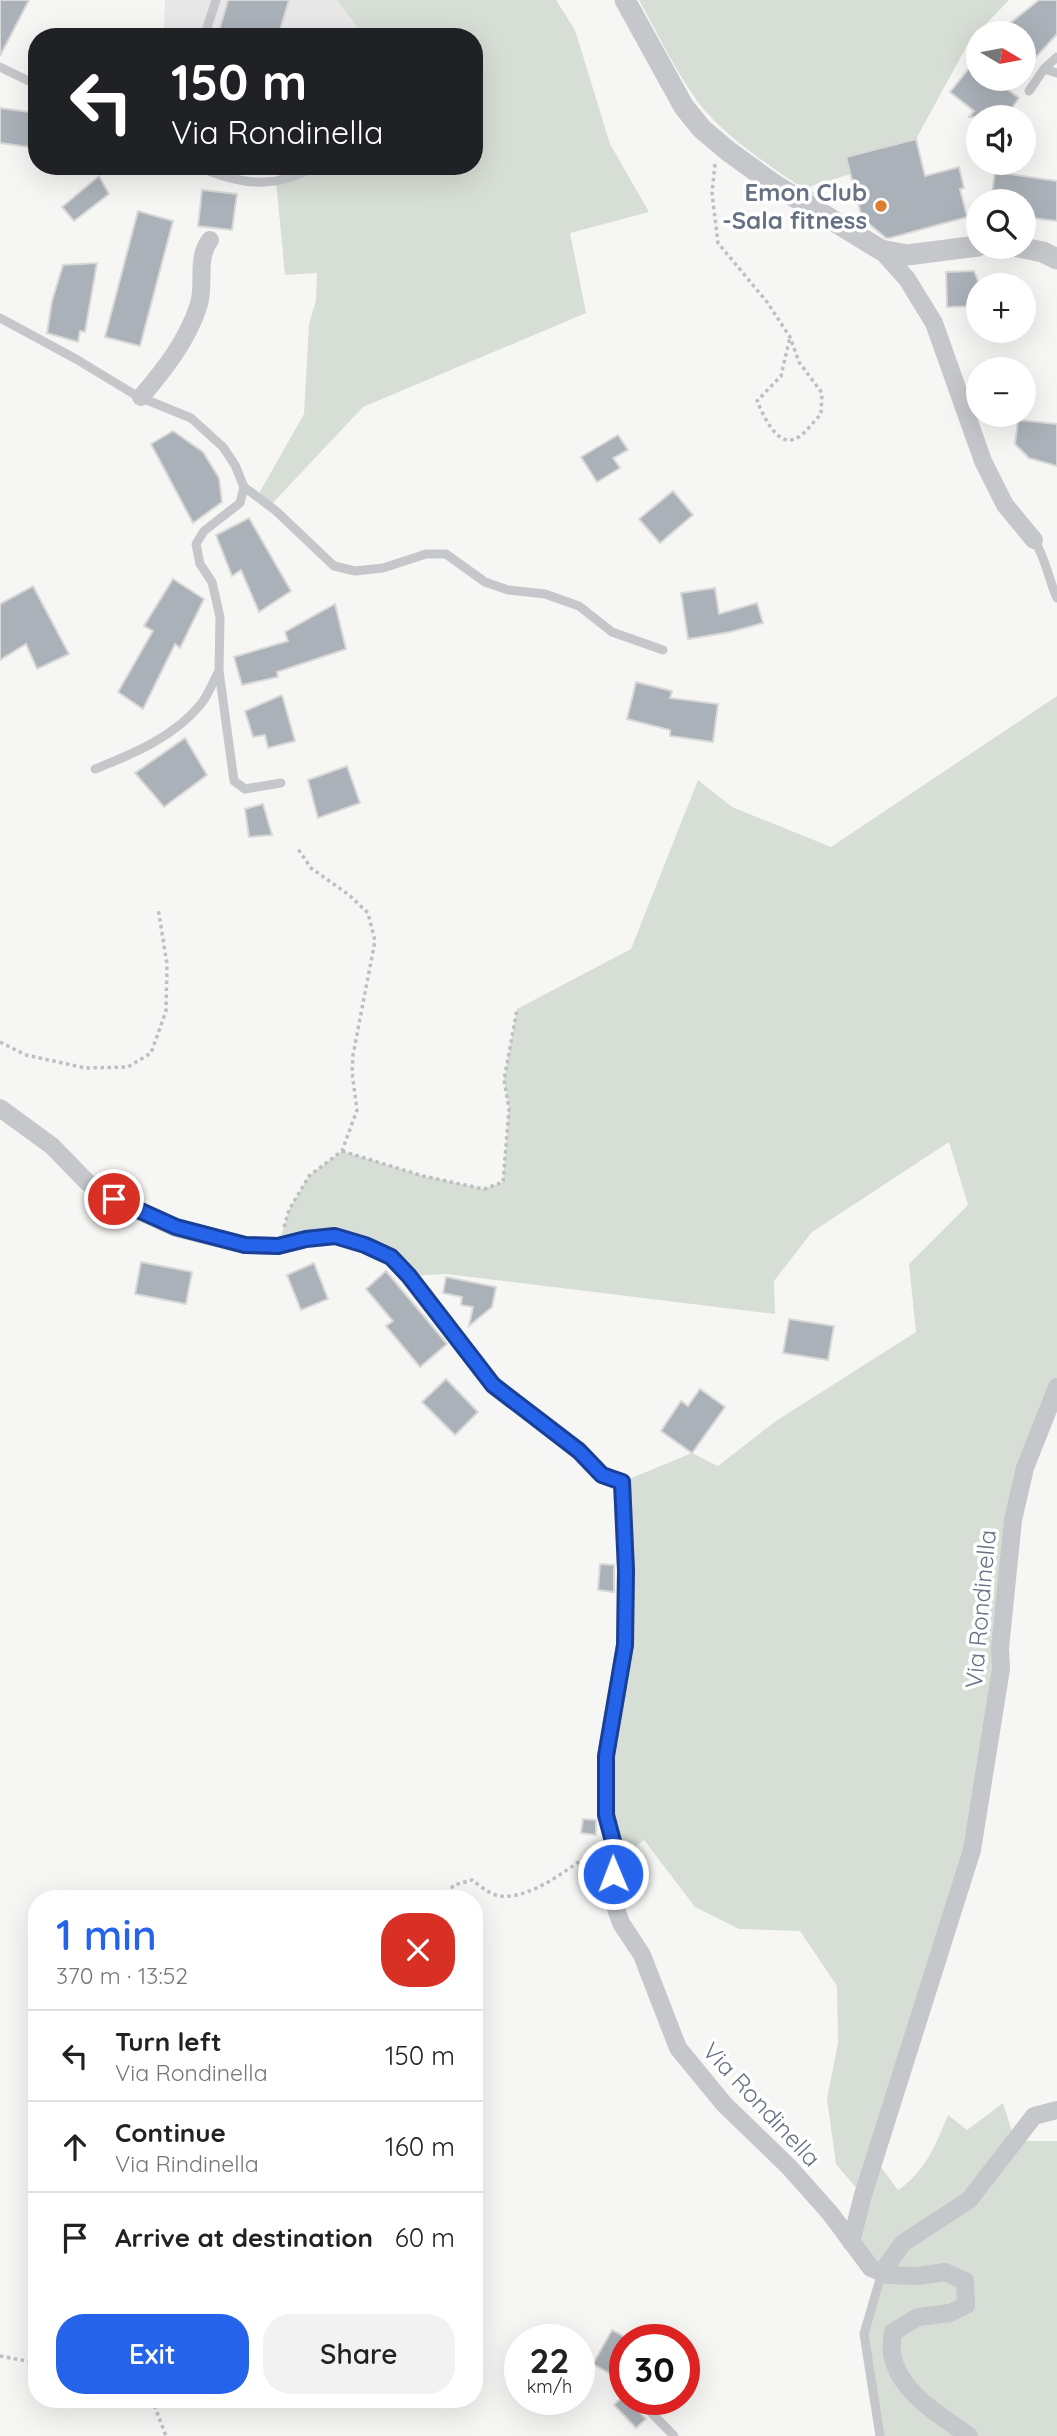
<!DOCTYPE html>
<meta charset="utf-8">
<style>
:root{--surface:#fff;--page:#f2f2f2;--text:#222;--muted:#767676;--line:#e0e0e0;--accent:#2563eb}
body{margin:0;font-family:Quicksand,sans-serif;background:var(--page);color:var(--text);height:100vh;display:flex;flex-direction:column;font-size:26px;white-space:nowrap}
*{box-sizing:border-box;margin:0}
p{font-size:23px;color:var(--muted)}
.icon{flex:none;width:38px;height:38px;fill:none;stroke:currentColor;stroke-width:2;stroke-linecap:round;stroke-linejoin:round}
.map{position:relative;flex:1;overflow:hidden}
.panel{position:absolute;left:28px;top:1890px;width:455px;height:518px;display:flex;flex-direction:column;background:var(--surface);border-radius:28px;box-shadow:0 7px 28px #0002}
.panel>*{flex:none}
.hud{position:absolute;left:28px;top:28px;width:455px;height:147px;border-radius:28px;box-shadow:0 7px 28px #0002;background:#202124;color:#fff;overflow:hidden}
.needle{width:46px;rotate:100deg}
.tools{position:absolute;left:966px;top:21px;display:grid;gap:14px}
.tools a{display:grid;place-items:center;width:70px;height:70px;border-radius:50%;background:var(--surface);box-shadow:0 7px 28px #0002;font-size:35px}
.speed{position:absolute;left:504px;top:2324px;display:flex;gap:14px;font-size:35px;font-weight:700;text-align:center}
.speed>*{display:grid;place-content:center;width:91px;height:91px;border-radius:50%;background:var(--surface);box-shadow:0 7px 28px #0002;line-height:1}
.speed small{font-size:18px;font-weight:400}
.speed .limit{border:10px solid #d22;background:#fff;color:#111}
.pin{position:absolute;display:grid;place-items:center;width:60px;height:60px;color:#fff;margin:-30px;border:4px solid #fff;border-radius:50%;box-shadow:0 2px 7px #0007}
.me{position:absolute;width:77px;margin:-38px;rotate:359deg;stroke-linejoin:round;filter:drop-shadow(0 0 5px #0008)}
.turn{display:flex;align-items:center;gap:24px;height:147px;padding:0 28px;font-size:32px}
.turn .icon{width:91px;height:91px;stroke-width:2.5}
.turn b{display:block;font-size:49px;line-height:60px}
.round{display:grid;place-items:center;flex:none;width:74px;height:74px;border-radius:28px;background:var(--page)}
.headline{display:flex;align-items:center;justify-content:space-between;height:119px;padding:0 28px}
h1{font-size:42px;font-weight:600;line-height:52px;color:var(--accent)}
.action{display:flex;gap:14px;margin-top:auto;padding:14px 28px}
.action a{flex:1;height:80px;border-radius:28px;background:var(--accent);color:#fff;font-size:28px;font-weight:600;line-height:80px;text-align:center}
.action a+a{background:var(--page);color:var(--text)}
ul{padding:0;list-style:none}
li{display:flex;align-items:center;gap:21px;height:91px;padding:0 28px;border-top:2px solid var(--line)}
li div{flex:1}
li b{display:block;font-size:26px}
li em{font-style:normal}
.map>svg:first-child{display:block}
.built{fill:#e7e8e7}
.green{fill:#d7ded5}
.building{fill:#abb1b8;stroke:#d8d8d6;stroke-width:2}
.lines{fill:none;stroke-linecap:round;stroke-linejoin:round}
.path{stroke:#bebfc2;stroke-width:3.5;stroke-dasharray:3.5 3.5;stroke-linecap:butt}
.service{stroke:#c5c7cb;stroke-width:9}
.minor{stroke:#c5c7cb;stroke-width:18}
.tertiary{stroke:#c5c7cb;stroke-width:21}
.route-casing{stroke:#184099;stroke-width:18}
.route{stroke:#2563eb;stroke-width:12}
.poi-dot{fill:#dc7e2f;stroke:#fff;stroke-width:2.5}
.labels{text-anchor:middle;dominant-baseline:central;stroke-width:7;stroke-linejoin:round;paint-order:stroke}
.poi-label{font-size:24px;font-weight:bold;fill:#677184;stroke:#fff;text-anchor:end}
.street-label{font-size:24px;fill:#677184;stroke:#fff}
</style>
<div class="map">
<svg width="1057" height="2436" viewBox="0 0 1057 2436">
<rect width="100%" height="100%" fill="#f6f7f4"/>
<path class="built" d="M 165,0 L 337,0 L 358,28 L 351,37 L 164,37 Z"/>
<g class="green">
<path d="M 337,0 L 556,0 L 575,30 L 610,144 L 649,212 L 570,233 L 586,313 L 363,407 L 270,506 L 257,497 L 304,414 L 309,324 L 316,300 L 317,273 L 285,275 L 276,181 L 315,166 L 474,166 L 474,37 L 361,37 L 358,28 Z"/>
<path d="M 639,0 L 1009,0 L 969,42 L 916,139 L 847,157 L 851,174 L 811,186 L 810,190 L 820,197 L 819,199 C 779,172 728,141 698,102 C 675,71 658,34 639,0 Z"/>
<path d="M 1057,696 L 1057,1387 L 1025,1468 L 972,1850 L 875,2159 L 898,2190 C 925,2172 936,2144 948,2115 L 967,2130 L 1003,2103 L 1015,2141 L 1057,2141 L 1057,2436 L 880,2436 L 864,2334 L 882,2273 L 851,2242 L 862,2195 L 836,2164 L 827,2099 L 838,2043 L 837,1986 L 800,1931 L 739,1929 L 695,1907 L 644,1840 L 618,1860 L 606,1815 L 615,1711 L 622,1482 L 692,1453 L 718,1466 L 776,1421 L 916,1332 L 909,1264 L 968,1205 L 949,1142 L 812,1232 L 774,1281 L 775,1314 L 446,1274 L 409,1276 L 335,1236 L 278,1246 L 289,1210 L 309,1176 L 342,1151 L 423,1176 L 484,1189 L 503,1182 L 509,1109 L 504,1080 L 517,1009 L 631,949 L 698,780 L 732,807 L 831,847 Z"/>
</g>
<g class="building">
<path d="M 0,0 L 29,0 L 0,56 Z"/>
<path d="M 228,0 L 289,0 L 278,37 L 227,37 L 218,34 Z"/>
<path d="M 1039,0 L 1057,0 L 1057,34 L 1024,70 L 1024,33 L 998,33 Z"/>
<path d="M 971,66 L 978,73 L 978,79 L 993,79 L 1019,98 L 1005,117 L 969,117 L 974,111 L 950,92 Z"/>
<path d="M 0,108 L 37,113 L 37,148 L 0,143 Z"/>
<path d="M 916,139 L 925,176 L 959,167 L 964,188 L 960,189 L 967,217 L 890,238 L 886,238 L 862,218 L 846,157 Z"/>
<path d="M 995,172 L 1057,181 L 1057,221 L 1024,217 L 1024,201 L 991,201 Z"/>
<path d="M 99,176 L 109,194 L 74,221 L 62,207 Z"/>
<path d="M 202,190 L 237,194 L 232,230 L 198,226 Z"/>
<path d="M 138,211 L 173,221 L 140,346 L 105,337 Z"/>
<path d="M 97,263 L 85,332 L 80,331 L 78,342 L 47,333 L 52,301 L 63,265 Z"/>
<path d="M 974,271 L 978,281 L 978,306 L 947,307 L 946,272 Z"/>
<path d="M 1018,420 L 1057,424 L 1057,466 L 1029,458 L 1015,444 Z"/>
<path d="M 173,431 L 203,452 L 219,478 L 222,502 L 193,523 L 151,444 Z"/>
<path d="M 618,435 L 628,450 L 613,458 L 620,468 L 597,482 L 581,457 Z"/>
<path d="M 673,491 L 693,515 L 660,543 L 639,519 Z"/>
<path d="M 249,518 L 291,591 L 259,612 L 241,570 L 232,576 L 216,535 Z"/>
<path d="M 173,579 L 204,599 L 180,648 L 175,644 L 143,709 L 118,692 L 153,631 L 144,626 Z"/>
<path d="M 33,586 L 69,654 L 37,669 L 26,644 L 0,660 L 0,604 Z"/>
<path d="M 715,588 L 719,614 L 757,603 L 763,623 L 730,632 L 688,639 L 681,593 Z"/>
<path d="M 335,604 L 346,649 L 277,672 L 278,677 L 242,685 L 234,657 L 288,641 L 285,632 Z"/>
<path d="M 636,682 L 672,691 L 670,698 L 718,704 L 713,742 L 670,736 L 670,730 L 627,719 Z"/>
<path d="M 282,695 L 295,741 L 268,748 L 265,735 L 253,737 L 245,711 Z"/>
<path d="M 185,738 L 207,775 L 164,807 L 135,773 Z"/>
<path d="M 347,766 L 360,803 L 318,818 L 308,780 Z"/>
<path d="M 263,804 L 272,835 L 249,837 L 245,809 Z"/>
<path d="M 141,1262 L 192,1272 L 186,1304 L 135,1294 Z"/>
<path d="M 314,1263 L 328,1299 L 301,1310 L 287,1275 Z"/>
<path d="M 386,1271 L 447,1344 L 420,1367 L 386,1326 L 393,1321 L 366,1289 Z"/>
<path d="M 446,1277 L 496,1287 L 492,1307 L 469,1326 L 473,1307 L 461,1305 L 462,1297 L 443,1293 Z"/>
<path d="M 789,1319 L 834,1326 L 828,1360 L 783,1353 Z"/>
<path d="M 446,1379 L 478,1412 L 455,1435 L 422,1402 Z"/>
<path d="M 700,1389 L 725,1407 L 692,1453 L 661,1431 L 681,1401 L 688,1406 Z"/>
<path d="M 600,1564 L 614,1565 L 614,1592 L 598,1590 Z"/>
<path d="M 583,1819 L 596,1820 L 596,1835 L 581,1833 Z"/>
<path d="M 612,2330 L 625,2337 L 625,2370 L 620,2379 L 593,2364 Z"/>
<path d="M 624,2395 L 625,2399 L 627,2399 L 646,2419 L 636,2428 L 614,2405 Z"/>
</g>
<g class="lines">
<g class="path">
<path d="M 715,164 L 712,193 L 718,243 L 767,302 L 790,337 L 799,362 L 822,393 L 821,414 C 814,421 806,433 797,438 C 777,449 763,414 757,401 L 781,376 L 790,337"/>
<path d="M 0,1042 L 26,1055 L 85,1068 L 128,1067 L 151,1053 L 166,1011 L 167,964 L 158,908"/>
<path d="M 342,1151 L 423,1176 L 484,1189 L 503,1182 L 509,1109 L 504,1080 L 517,1009"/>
<path d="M 284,1227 L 289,1210 L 309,1176 L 342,1151 L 357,1110 L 352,1072 L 353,1055 L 375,941 L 368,913 L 349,895 L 311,868 L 298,849"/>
<path d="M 442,1899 L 454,1885 L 472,1880 C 479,1885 488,1893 496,1895 C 527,1904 575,1864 599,1847"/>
<path d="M 0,2356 L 37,2363"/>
<path d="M 152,2399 L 166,2436"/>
</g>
<g class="service">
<path d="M 204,37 L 216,0"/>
<path d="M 1057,57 L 1044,69 L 1057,73"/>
<path d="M 0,67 L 37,85"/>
<path d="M 1029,91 L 1044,69"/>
<path d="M 196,166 C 239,184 273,191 315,166"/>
<path d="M 0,318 L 76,359 L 137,396 L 191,418 L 223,447 L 235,465 L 244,487 L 240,503 L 204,531 L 196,544 L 200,564 L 212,582 L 220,617 L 219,671 L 234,781 L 245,789 L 281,783"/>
<path d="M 244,487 L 275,510 L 334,566 L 355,571 L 383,568 L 426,554 L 446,554 L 485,582 L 508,590 L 545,594 L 579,606 L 612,632 L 663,650"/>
<path d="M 1034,540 C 1046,558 1048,578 1057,598"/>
<path d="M 95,769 C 133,754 174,737 201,704 C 208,695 213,682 219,671"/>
<path d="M 638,2399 L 674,2436"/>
<path d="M 880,2436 L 864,2334 L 882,2272"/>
</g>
<g class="minor">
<path d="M 881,250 L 907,279 L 934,323 L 983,461 L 1005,505 L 1034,540"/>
<path d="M 141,397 C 164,370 188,340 199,304 C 205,283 196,258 210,240"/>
<path d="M 0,1108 L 52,1146 L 87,1182 L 114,1199 L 176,1228 L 245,1245 L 278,1246 L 306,1239 L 335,1236 L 365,1245 L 391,1257 L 409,1276 L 493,1385 L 579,1451 L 602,1475 L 622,1482 L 626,1570 L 625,1645 L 606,1756 L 606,1815 L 618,1860 L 609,1889 L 621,1923 L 642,1955 L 678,2048 L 724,2104 L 789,2167 L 830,2213 L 871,2268 L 888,2275 L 918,2276 L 945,2272 L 965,2281 L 966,2305 L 950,2313 L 918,2317 L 893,2332 C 892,2339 891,2347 892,2354 C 899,2393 940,2415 969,2436"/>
<path d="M 851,2242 L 863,2195 L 972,1850 L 1001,1669 L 1000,1648 L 1013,1520 L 1025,1468 L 1057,1387"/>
<path d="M 882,2272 L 903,2243 L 969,2200 L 1034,2116 L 1057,2110"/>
</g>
<g class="tertiary">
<path d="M 625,0 L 684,107 L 702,129 L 728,151 L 775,185 L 881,250 L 907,255 L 978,246"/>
<path d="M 1018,247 L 1043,252 L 1057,259"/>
</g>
</g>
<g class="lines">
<g class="route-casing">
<path id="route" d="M 114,1199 L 176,1227 L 245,1245 L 278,1246 L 306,1239 L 335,1236 L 365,1245 L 391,1257 L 409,1276 L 493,1385 L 579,1451 L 602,1475 L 622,1482 L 626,1570 L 625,1645 L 606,1756 L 606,1815 L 618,1860 L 613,1874"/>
</g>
<use href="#route" class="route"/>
</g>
<circle class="poi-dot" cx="881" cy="206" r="7"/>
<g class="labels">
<g class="poi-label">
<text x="867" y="192">Emon Club<tspan x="867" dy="28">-Sala fitness</tspan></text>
</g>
<g class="street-label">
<text transform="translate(980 1609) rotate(-85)">Via Rondinella</text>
<text transform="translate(762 2104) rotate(47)">Via Rondinella</text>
</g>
</g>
</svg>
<div class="tools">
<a><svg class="needle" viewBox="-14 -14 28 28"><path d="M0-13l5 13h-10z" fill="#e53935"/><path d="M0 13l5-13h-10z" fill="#767676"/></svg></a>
<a><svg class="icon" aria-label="sound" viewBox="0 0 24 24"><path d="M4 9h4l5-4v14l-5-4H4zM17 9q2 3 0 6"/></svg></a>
<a><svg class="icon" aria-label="search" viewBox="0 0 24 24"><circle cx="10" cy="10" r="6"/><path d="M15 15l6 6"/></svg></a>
<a>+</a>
<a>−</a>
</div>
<div class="speed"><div>22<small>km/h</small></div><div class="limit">30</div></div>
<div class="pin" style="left:114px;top:1199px;background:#d93025"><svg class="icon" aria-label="arrive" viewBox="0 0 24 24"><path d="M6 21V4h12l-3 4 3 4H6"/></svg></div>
<svg class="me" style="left:613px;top:1874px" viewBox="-20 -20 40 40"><circle r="17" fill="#2563eb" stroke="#fff" stroke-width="3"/><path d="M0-11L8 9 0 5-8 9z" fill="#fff"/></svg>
<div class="hud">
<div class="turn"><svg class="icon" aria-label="left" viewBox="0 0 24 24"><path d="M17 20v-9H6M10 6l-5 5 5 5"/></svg><div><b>150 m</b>Via Rondinella</div></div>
</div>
<section class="panel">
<div class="headline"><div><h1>1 min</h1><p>370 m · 13:52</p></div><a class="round" style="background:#d93025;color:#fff"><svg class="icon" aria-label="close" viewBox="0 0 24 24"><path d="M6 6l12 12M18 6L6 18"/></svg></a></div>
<ul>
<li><svg class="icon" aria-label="left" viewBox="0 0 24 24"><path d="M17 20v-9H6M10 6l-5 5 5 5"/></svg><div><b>Turn left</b><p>Via Rondinella</p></div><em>150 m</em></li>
<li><svg class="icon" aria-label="ahead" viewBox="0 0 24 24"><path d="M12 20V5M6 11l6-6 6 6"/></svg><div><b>Continue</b><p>Via Rindinella</p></div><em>160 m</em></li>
<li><svg class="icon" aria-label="arrive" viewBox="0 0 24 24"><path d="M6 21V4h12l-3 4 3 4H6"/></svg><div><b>Arrive at destination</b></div><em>60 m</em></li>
</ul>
<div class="action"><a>Exit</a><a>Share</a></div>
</section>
</div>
